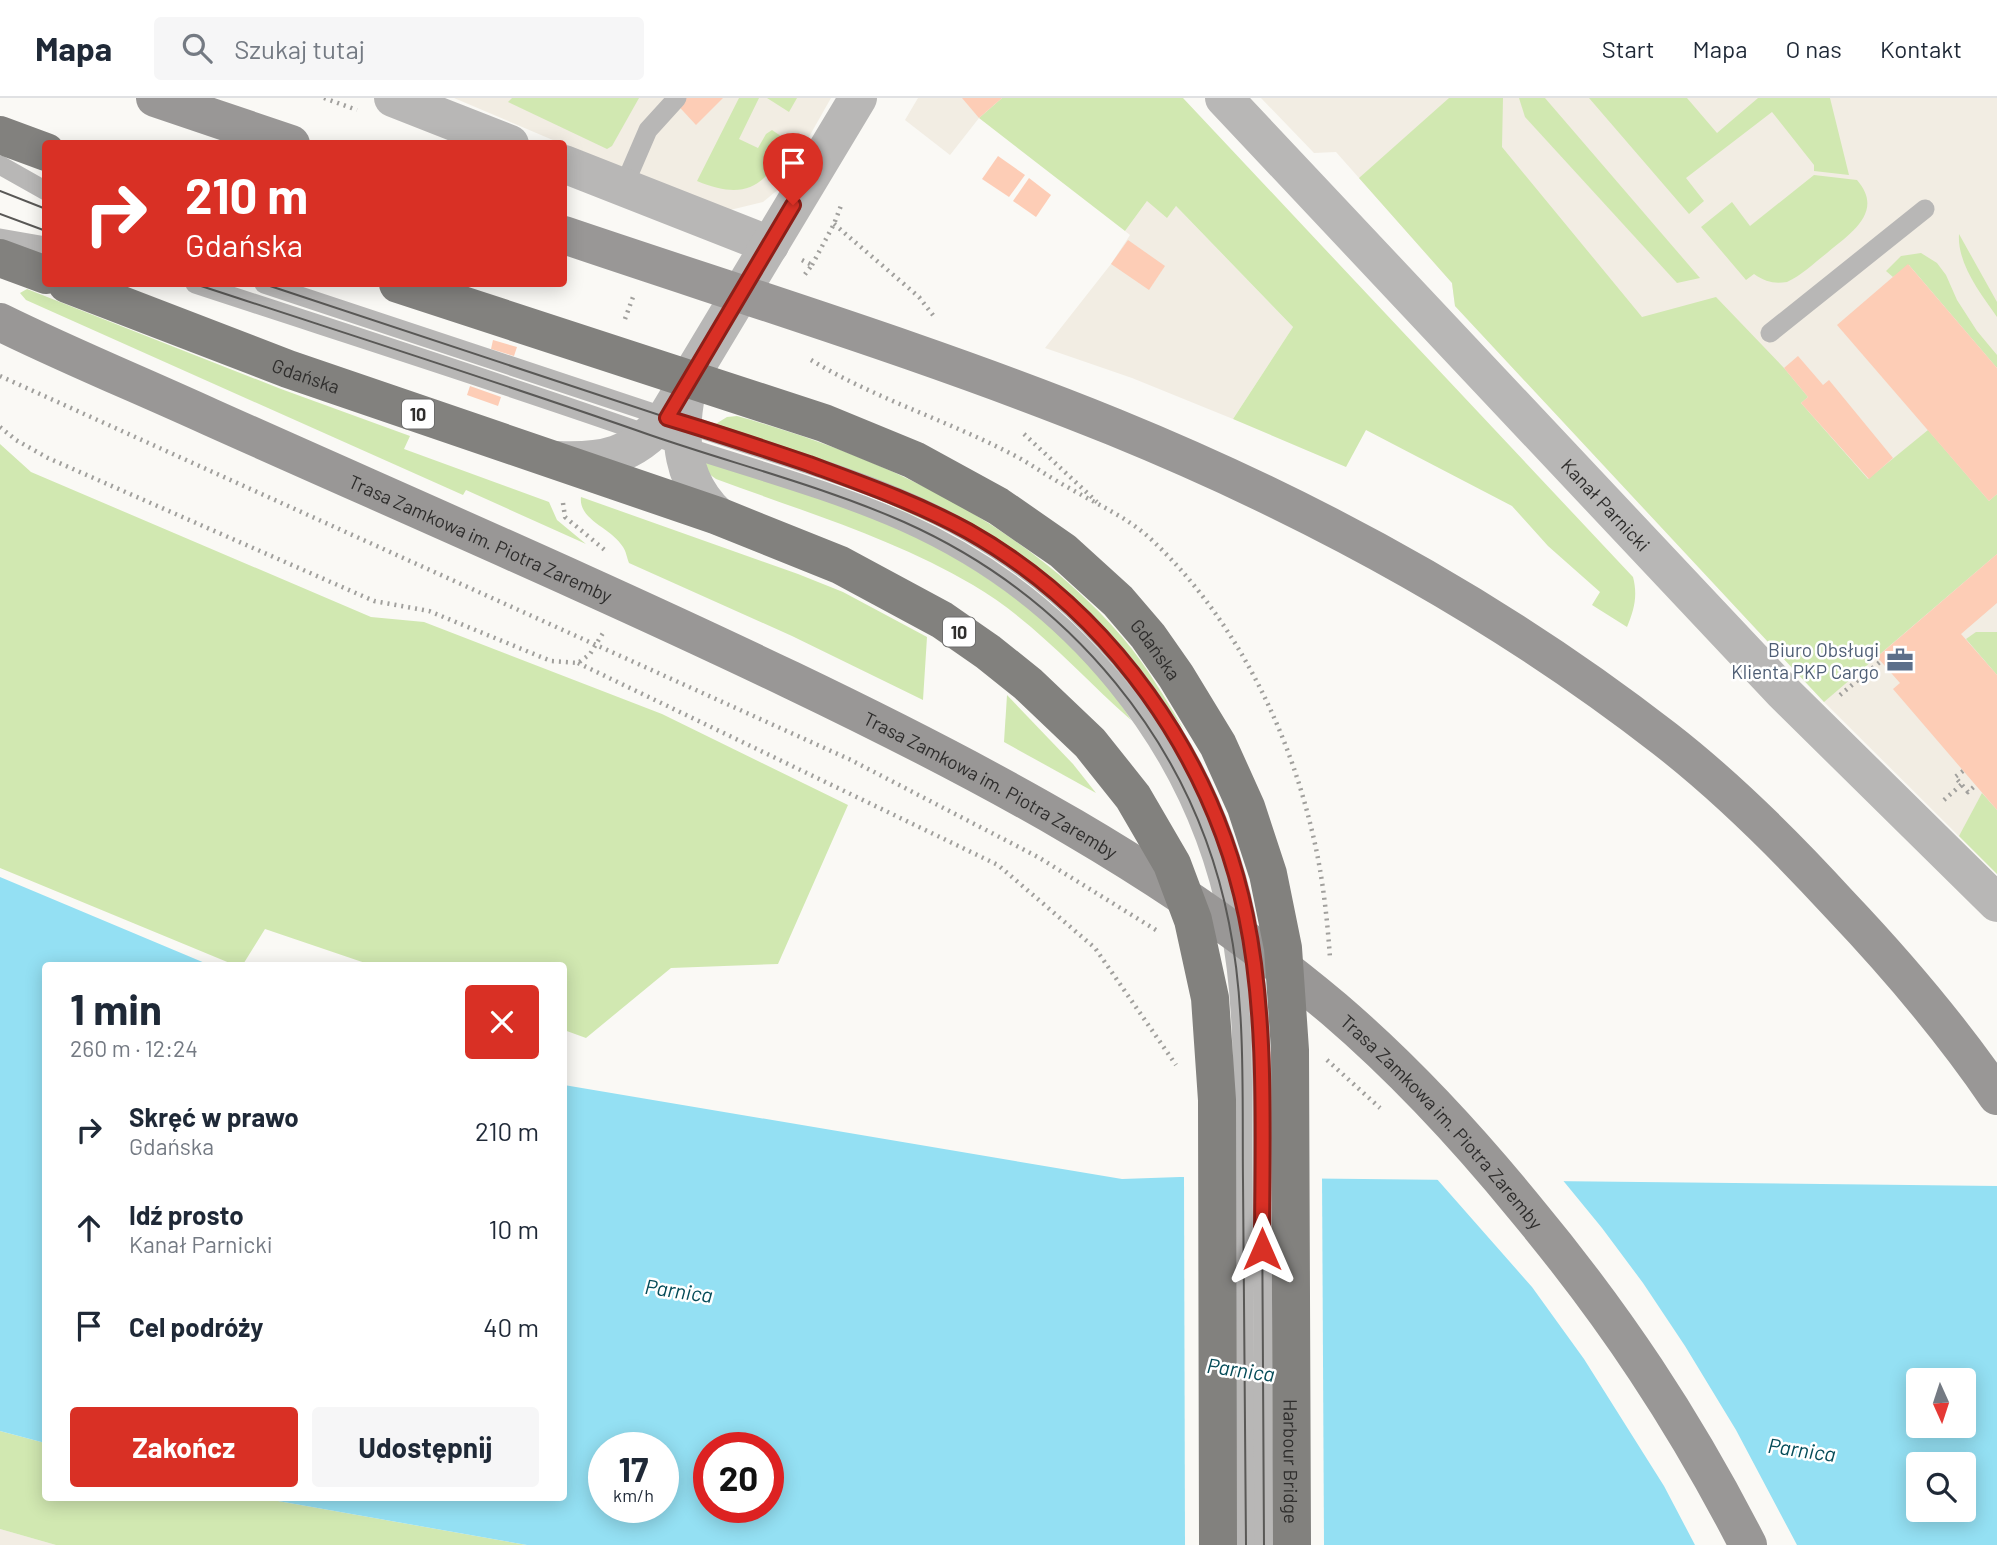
<!DOCTYPE html>
<html lang="pl">
<meta charset="utf-8">
<style>
:root{--surface:#fff;--page:#f6f6f7;--text:#1f2937;--muted:#747a83;--line:#e0e1e3;--accent:#d93025}
body{margin:0;font-family:Barlow,sans-serif;background:var(--page);color:var(--text);height:100vh;display:flex;flex-direction:column;font-size:26px;white-space:nowrap}
*{box-sizing:border-box;margin:0}
p{font-size:23px;color:var(--muted)}
.icon{flex:none;width:38px;height:38px;fill:none;stroke:currentColor;stroke-width:2;stroke-linecap:round;stroke-linejoin:round}
.map{position:relative;flex:1;overflow:hidden}
.panel{position:absolute;left:42px;top:864px;width:525px;height:539px;display:flex;flex-direction:column;background:var(--surface);border-radius:7px;box-shadow:0 4px 18px #0003}
.panel>*{flex:none}
.hud{position:absolute;left:42px;top:42px;width:525px;height:147px;border-radius:7px;box-shadow:0 4px 18px #0003;background:#d93025;color:#fff;overflow:hidden}
.needle{width:46px;rotate:177deg}
.tools{position:absolute;left:1906px;top:1270px;display:grid;gap:14px}
.tools a{display:grid;place-items:center;width:70px;height:70px;border-radius:7px;background:var(--surface);box-shadow:0 4px 18px #0003;font-size:35px}
.speed{position:absolute;left:588px;top:1334px;display:flex;gap:14px;font-size:35px;font-weight:700;text-align:center}
.speed>*{display:grid;place-content:center;width:91px;height:91px;border-radius:50%;background:var(--surface);box-shadow:0 4px 18px #0003;line-height:1}
.speed small{font-size:18px;font-weight:400}
.speed .limit{border:10px solid #d22;background:#fff;color:#111}
.pin{position:absolute;display:grid;place-items:center;width:60px;height:60px;color:#fff;margin:-72px -30px;border-radius:50% 50% 50% 0;rotate:-45deg;box-shadow:0 0 7px #0007}
.pin .icon{rotate:45deg}
.me{position:absolute;width:77px;margin:-38px;rotate:0deg;stroke-linejoin:round;filter:drop-shadow(0 0 5px #0008)}
.turn{display:flex;align-items:center;gap:24px;height:147px;padding:0 28px;font-size:32px}
.turn .icon{width:91px;height:91px;stroke-width:2.5}
.turn b{display:block;font-size:49px;line-height:60px}
.round{display:grid;place-items:center;flex:none;width:74px;height:74px;border-radius:7px;background:var(--page)}
.head{display:flex;align-items:center;justify-content:space-between;height:119px;padding:0 28px}
h1{font-size:42px;font-weight:700;line-height:52px}
.cta{display:flex;gap:14px;margin-top:auto;padding:14px 28px}
.cta a{flex:1;height:80px;border-radius:7px;background:var(--accent);color:#fff;font-size:28px;font-weight:700;line-height:80px;text-align:center}
.cta a+a{background:var(--page);color:var(--text)}
ul{padding:0;list-style:none}
li{display:flex;align-items:center;gap:21px;height:98px;padding:0 28px}
li div{flex:1}
li b{display:block;font-size:26px}
li em{font-style:normal}
header{display:flex;align-items:center;gap:42px;box-sizing:border-box;height:98px;padding:0 35px;background:var(--surface);border-bottom:2px solid var(--line)}
header strong{font-size:33px}
nav{display:flex;gap:38px;margin-inline-start:auto;font-size:24px}
.search{width:490px;height:63px;background:var(--page);display:flex;align-items:center;gap:18px;box-sizing:border-box;padding:0 24px;border-radius:7px;color:var(--muted);font-size:26px}
.map>svg:first-child{display:block}
.built{fill:#f2ede3}
.green{fill:#d1e8b1}
.water{fill:#94e0f3;fill-rule:evenodd}
.pier{fill:#faf9f5}
.building{fill:#fdcdb6}
.lines{fill:none;stroke-linecap:round;stroke-linejoin:round}
.path{stroke:#a1a09d;stroke-width:4.5;stroke-dasharray:2 5;stroke-linecap:butt}
.service{stroke:#b8b7b6;stroke-width:19}
.minor{stroke:#b8b7b6;stroke-width:38}
.secondary{stroke:#999796;stroke-width:38}
.primary{stroke:#82817e;stroke-width:38}
.tram{stroke:#595856;stroke-width:2}
.route-casing{stroke:#8d1f18;stroke-width:18}
.route{stroke:#d93025;stroke-width:12}
.labels{text-anchor:middle;dominant-baseline:central;stroke-width:5;stroke-linejoin:round;paint-order:stroke}
.shield{fill:#fff;stroke:#6d6d6c;stroke-width:2}
.shield-label{font-size:18px;font-weight:bold;fill:#2f2e2d}
.street-label{font-size:19px;fill:#2f2e2d;stroke:#fff}
.service-label{font-size:19px;fill:#4e5e75;stroke:#fff;text-anchor:end}
.water-label{font-size:21px;font-style:italic;fill:#044b58;stroke:#fff}
</style>
<header>
<strong>Mapa</strong>
<div class="search"><svg class="icon" aria-label="search" viewBox="0 0 24 24"><circle cx="10" cy="10" r="6"/><path d="M15 15l6 6"/></svg>Szukaj tutaj</div>
<nav><a>Start</a><a>Mapa</a><a>O nas</a><a>Kontakt</a></nav>
</header>
<div class="map">
<svg width="1997" height="1447" viewBox="0 0 1997 1447">
<rect width="100%" height="100%" fill="#faf9f5"/>
<g class="built">
<path d="M 454,0 L 831,0 L 780,90 L 763,104 L 730,112 L 692,101 Z"/>
<path d="M 918,0 L 1002,0 L 979,20 L 950,57 L 905,22 Z"/>
<path d="M 1261,0 L 1997,0 L 1997,776 L 1824,604 L 1455,208 L 1452,185 L 1336,54 L 1314,55 Z"/>
<path d="M 1147,103 L 1175,107 L 1293,229 L 1233,321 L 1132,280 L 1045,250 L 1111,166 L 1130,137 L 1125,133 Z"/>
<path d="M 0,1431 L 56,1447 L 0,1447 Z"/>
</g>
<g class="green">
<path d="M 512,0 L 639,0 L 612,48 L 607,51 L 508,4 Z"/>
<path d="M 739,0 L 759,0 L 739,41 L 758,50 L 766,36 L 772,32 L 791,45 C 764,87 748,104 697,83 Z"/>
<path d="M 767,0 L 797,0 L 789,14 Z"/>
<path d="M 1002,0 L 1183,0 L 1633,479 C 1638,498 1634,512 1627,529 L 1592,507 L 1600,494 L 1548,448 L 1512,408 L 1366,332 L 1346,369 L 1233,321 L 1293,229 L 1176,108 L 1167,120 L 1147,103 L 1125,133 L 979,20 Z"/>
<path d="M 1449,0 L 1503,0 L 1502,49 L 1642,219 L 1716,199 L 1784,270 L 1808,299 L 1801,305 L 1868,381 L 1928,332 L 1989,403 L 1997,396 L 1997,456 L 1824,604 L 1455,208 L 1452,185 L 1359,80 Z"/>
<path d="M 1519,0 L 1545,0 L 1700,180 L 1677,185 L 1525,19 Z"/>
<path d="M 1589,0 L 1687,0 L 1717,35 L 1758,0 L 1830,0 L 1849,77 L 1814,73 L 1814,67 L 1772,14 L 1686,80 L 1704,103 L 1689,116 Z"/>
<path d="M 1814,77 L 1857,82 C 1885,114 1850,136 1827,155 C 1814,165 1802,177 1787,184 C 1774,186 1766,184 1754,176 L 1746,182 L 1701,129 L 1732,104 L 1750,128 Z"/>
<path d="M 1959,136 L 1997,204 L 1997,219 C 1981,196 1957,166 1959,136 Z"/>
<path d="M 1921,155 L 1937,165 L 1946,177 L 1957,202 L 1977,233 L 1997,257 L 1997,270 L 1909,167 L 1893,179 L 1886,173 L 1901,158 Z"/>
<path d="M 27,191 L 281,291 L 410,338 L 404,351 L 549,404 L 557,422 L 586,446 L 466,392 L 463,397 L 26,202 L 20,195 Z"/>
<path d="M 737,318 C 883,359 1023,424 1123,540 C 1147,568 1166,602 1185,633 L 1143,577 L 1046,477 L 714,327 L 727,319 Z"/>
<path d="M 0,346 L 31,374 L 371,519 L 424,524 L 662,616 L 848,707 L 778,866 L 671,870 L 586,940 L 564,932 L 564,868 L 374,868 L 265,831 L 242,868 L 237,868 L 0,770 Z"/>
<path d="M 703,360 C 757,379 812,395 865,416 C 963,454 1076,531 1131,622 C 1079,576 1033,522 973,487 C 893,440 802,413 716,381 L 705,373 Z"/>
<path d="M 581,399 L 798,476 L 843,494 L 927,539 L 923,602 L 792,538 L 629,465 C 627,460 626,453 623,449 C 612,430 578,422 581,399 Z"/>
<path d="M 1976,534 L 1997,534 L 1997,577 L 1966,541 Z"/>
<path d="M 1007,597 L 1073,666 L 1096,695 L 1004,644 Z"/>
<path d="M 1982,695 L 1997,712 L 1997,776 L 1959,738 Z"/>
<path d="M 0,1333 L 45,1345 L 46,1400 L 261,1400 L 527,1447 L 56,1447 L 0,1431 Z"/>
</g>
<g class="water">
<path d="M 0,779 L 212,868 L 46,868 L 45,1345 L 0,1333 Z"/>
<path d="M 564,987 L 1122,1081 L 1180,1079 L 1997,1088 L 1997,1447 L 527,1447 L 261,1400 L 564,1400 ZM 1918,1283 L 1964,1283 L 1964,1328 L 1918,1328 ZM 604,1349 L 663,1349 L 663,1409 L 604,1409 ZM 709,1349 L 768,1349 L 768,1409 L 709,1409 ZM 1918,1367 L 1964,1367 L 1964,1412 L 1918,1412 Z"/>
</g>
<g class="pier">
<path d="M 1184,1076 L 1322,1078 L 1324,1447 L 1185,1447 Z"/>
<path d="M 1436,1080 L 1561,1080 L 1602,1130 L 1643,1185 L 1685,1248 L 1736,1332 L 1797,1447 L 1695,1447 L 1664,1388 L 1584,1261 L 1532,1189 Z"/>
</g>
<g class="building">
<path d="M 671,0 L 723,0 L 696,27 Z"/>
<path d="M 962,0 L 1002,0 L 979,20 Z"/>
<path d="M 998,58 L 1025,77 L 1009,99 L 982,81 Z"/>
<path d="M 1029,80 L 1051,97 L 1036,119 L 1013,103 Z"/>
<path d="M 1128,142 L 1165,168 L 1149,192 L 1111,166 Z"/>
<path d="M 1908,166 L 1997,270 L 1997,396 L 1989,403 L 1837,227 Z"/>
<path d="M 493,242 L 517,249 L 514,258 L 491,251 Z"/>
<path d="M 1798,258 L 1823,287 L 1829,282 L 1893,360 L 1869,381 L 1801,305 L 1808,299 L 1784,270 Z"/>
<path d="M 470,288 L 501,299 L 498,308 L 467,297 Z"/>
<path d="M 1997,456 L 1997,505 L 1961,536 L 1997,577 L 1997,712 L 1893,591 L 1900,585 L 1877,559 Z"/>
</g>
<g class="lines">
<g class="path">
<path d="M 324,0 L 357,12"/>
<path d="M 834,126 L 919,199 L 936,221"/>
<path d="M 802,162 L 812,167 L 803,179"/>
<path d="M 812,167 L 834,126 L 842,105"/>
<path d="M 625,221 L 633,199"/>
<path d="M 811,262 C 877,302 953,324 1021,361 C 1038,371 1054,382 1071,391 C 1100,408 1131,421 1155,445 C 1233,520 1286,625 1311,729 C 1322,772 1327,817 1330,860"/>
<path d="M 0,278 L 851,662 L 1038,759 L 1156,832"/>
<path d="M 0,329 L 16,342 L 48,360 L 374,503 L 429,513 L 551,563 L 578,565 L 590,556 L 603,535"/>
<path d="M 1024,336 L 1097,404"/>
<path d="M 563,405 L 565,419 L 606,453"/>
<path d="M 578,565 L 998,767 L 1095,850 L 1176,967"/>
<path d="M 1840,597 L 1881,563"/>
<path d="M 1963,673 L 1955,679 L 1968,694 L 1976,687"/>
<path d="M 1944,702 L 1962,686"/>
<path d="M 1327,962 L 1380,1010"/>
</g>
<g class="service">
<path d="M 0,67 L 46,93"/>
<path d="M 623,90 L 648,32 L 677,0"/>
<path d="M 0,140 L 46,148"/>
<path d="M 195,186 C 347,236 499,284 650,337 C 734,366 822,388 904,424 C 1070,498 1194,646 1229,825 C 1246,909 1242,997 1243,1083 C 1244,1204 1245,1326 1246,1447"/>
<path d="M 264,186 L 795,362 C 855,382 915,403 970,435 C 1111,516 1213,659 1246,818 C 1265,909 1262,1006 1262,1099 C 1263,1215 1264,1331 1264,1447"/>
<path d="M 1770,235 L 1925,111"/>
</g>
<g class="minor">
<path d="M 393,0 L 510,46"/>
<path id="s1" d="M 1224,0 L 1783,594 L 1997,805"/>
<path d="M 564,66 L 770,147"/>
<path d="M 687,293 C 677,339 682,385 718,418"/>
<path d="M 557,362 C 603,364 633,358 665,321 L 858,0"/>
</g>
<g class="secondary">
<path d="M 155,0 L 291,46"/>
<path d="M 564,137 C 747,199 934,256 1114,329 C 1310,409 1498,511 1665,641 C 1728,690 1785,747 1839,806 C 1896,866 1950,929 1997,998"/>
<path id="s2" d="M 0,224 C 69,258 140,287 210,319 C 404,406 599,490 791,582 C 983,674 1170,773 1334,911 C 1404,971 1466,1038 1524,1109 C 1614,1217 1684,1322 1748,1447"/>
</g>
<g class="primary">
<path d="M 0,37 L 46,54"/>
<path d="M 0,160 L 46,177"/>
<path id="s3" d="M 67,186 L 288,271 L 718,418 L 840,467 L 942,522 L 988,554 L 1028,586 L 1090,645 L 1133,699 L 1172,766 L 1193,822 L 1210,900 L 1217,1002 L 1218,1447"/>
<path id="s4" d="M 398,186 L 824,325 L 914,362 L 998,408 L 1063,453 L 1118,503 L 1148,538 L 1176,578 L 1218,647 L 1246,709 L 1268,776 L 1283,850 L 1290,952 L 1292,1447"/>
</g>
<g class="tram">
<path d="M 0,93 L 46,111"/>
<path d="M 0,116 L 46,133"/>
<path d="M 195,186 C 347,236 499,284 650,337 C 734,366 822,388 904,424 C 1070,498 1194,646 1229,825 C 1246,909 1242,997 1243,1083 C 1244,1204 1245,1326 1246,1447"/>
<path d="M 264,186 L 795,362 C 855,382 915,403 970,435 C 1111,516 1213,659 1246,818 C 1265,909 1262,1006 1262,1099 C 1263,1215 1264,1331 1264,1447"/>
</g>
</g>
<g class="lines">
<g class="route-casing">
<path id="route" d="M 793,107 L 667,320 C 714,334 762,350 809,366 C 863,386 917,405 968,433 C 1110,513 1213,659 1246,818 C 1268,924 1262,1043 1262,1151"/>
</g>
<use href="#route" class="route"/>
</g>
<defs>
<g id="office-bare" transform="scale(2.1)"><path d="M-6-3h4V-5.5h4V-3h4V5H-6ZM-1-4.5V-3h2v-1.5ZM-6 0V1H6V0Z" fill="#5c6f8a" stroke="#fff" stroke-width="2.5" paint-order="stroke"/></g>
</defs>
<g fill-rule="evenodd">
<use href="#office-bare" x="1900" y="562"/>
</g>
<g class="labels">
<g class="shield">
<rect x="402" y="301.5" width="32" height="29" rx="5"/>
<rect x="943" y="519.5" width="32" height="29" rx="5"/>
</g>
<g class="shield-label">
<text x="418" y="316">10</text>
<text x="959" y="534">10</text>
</g>
<g class="street-label">
<text stroke="none"><textPath href="#s3" startOffset="256">Gdańska</textPath></text>
<text stroke="none"><textPath href="#s1" startOffset="558">Kanał Parnicki</textPath></text>
<text stroke="none"><textPath href="#s2" startOffset="527">Trasa Zamkowa im. Piotra Zaremby</textPath></text>
<text stroke="none"><textPath href="#s4" startOffset="856">Gdańska</textPath></text>
<text stroke="none"><textPath href="#s2" startOffset="1094">Trasa Zamkowa im. Piotra Zaremby</textPath></text>
<text stroke="none"><textPath href="#s2" startOffset="1661">Trasa Zamkowa im. Piotra Zaremby</textPath></text>
<text stroke="none"><textPath href="#s4" startOffset="1698">Harbour Bridge</textPath></text>
</g>
<g class="service-label">
<text x="1879" y="551">Biuro Obsługi<tspan x="1879" dy="22">Klienta PKP Cargo</tspan></text>
</g>
<g class="water-label">
<text transform="translate(679 1192) rotate(8)">Parnica</text>
<text transform="translate(1241 1271) rotate(8)">Parnica</text>
<text transform="translate(1802 1351) rotate(8)">Parnica</text>
</g>
</g>
</svg>
<div class="tools">
<a><svg class="needle" viewBox="-14 -14 28 28"><path d="M0-13l5 13h-10z" fill="#e53935"/><path d="M0 13l5-13h-10z" fill="#747a83"/></svg></a>
<a><svg class="icon" aria-label="search" viewBox="0 0 24 24"><circle cx="10" cy="10" r="6"/><path d="M15 15l6 6"/></svg></a>
</div>
<div class="speed"><div>17<small>km/h</small></div><div class="limit">20</div></div>
<div class="pin" style="left:793px;top:107px;background:#d93025"><svg class="icon" aria-label="arrive" viewBox="0 0 24 24"><path d="M6 21V4h12l-3 4 3 4H6"/></svg></div>
<svg class="me" style="left:1262px;top:1151px" viewBox="-20 -20 40 40"><path d="M0-17L14 15 0 8-14 15z" fill="#d93025" stroke="#fff" stroke-width="4"/></svg>
<div class="hud">
<div class="turn"><svg class="icon" aria-label="right" viewBox="0 0 24 24"><path d="M7 20v-9h11M14 6l5 5-5 5"/></svg><div><b>210 m</b>Gdańska</div></div>
</div>
<section class="panel">
<div class="head"><div><h1>1 min</h1><p>260 m · 12:24</p></div><a class="round" style="background:#d93025;color:#fff"><svg class="icon" aria-label="close" viewBox="0 0 24 24"><path d="M6 6l12 12M18 6L6 18"/></svg></a></div>
<ul>
<li><svg class="icon" aria-label="right" viewBox="0 0 24 24"><path d="M7 20v-9h11M14 6l5 5-5 5"/></svg><div><b>Skręć w prawo</b><p>Gdańska</p></div><em>210 m</em></li>
<li><svg class="icon" aria-label="ahead" viewBox="0 0 24 24"><path d="M12 20V5M6 11l6-6 6 6"/></svg><div><b>Idź prosto</b><p>Kanał Parnicki</p></div><em>10 m</em></li>
<li><svg class="icon" aria-label="arrive" viewBox="0 0 24 24"><path d="M6 21V4h12l-3 4 3 4H6"/></svg><div><b>Cel podróży</b></div><em>40 m</em></li>
</ul>
<div class="cta"><a>Zakończ</a><a>Udostępnij</a></div>
</section>
</div>
